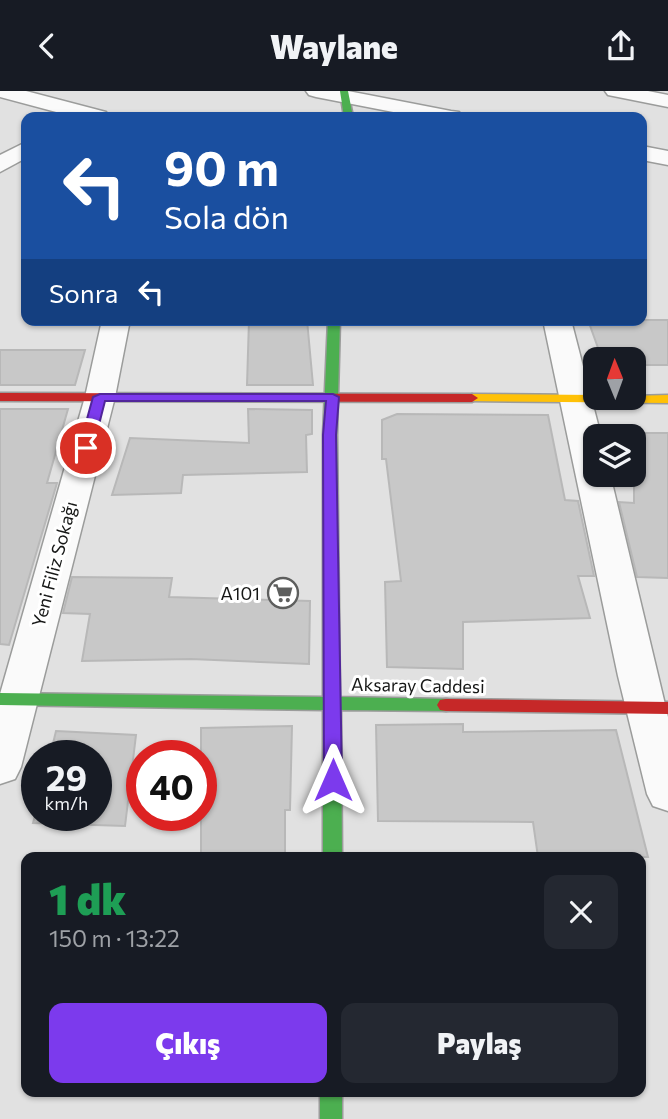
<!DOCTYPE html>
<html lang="tr">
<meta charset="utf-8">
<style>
:root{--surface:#171b24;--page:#242831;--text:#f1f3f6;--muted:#9ea1a6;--accent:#7c3aed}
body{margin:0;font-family:Commissioner,sans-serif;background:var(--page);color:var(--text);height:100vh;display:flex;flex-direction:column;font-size:26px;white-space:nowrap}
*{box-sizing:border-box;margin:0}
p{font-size:23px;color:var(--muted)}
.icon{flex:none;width:38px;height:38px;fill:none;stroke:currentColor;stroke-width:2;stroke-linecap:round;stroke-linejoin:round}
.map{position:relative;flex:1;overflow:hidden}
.side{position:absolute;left:21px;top:761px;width:625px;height:245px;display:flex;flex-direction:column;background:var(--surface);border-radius:14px;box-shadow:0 2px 5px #0004}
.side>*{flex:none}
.hud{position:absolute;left:21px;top:21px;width:626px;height:214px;border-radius:14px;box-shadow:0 2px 5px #0004;background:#1a4fa0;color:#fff;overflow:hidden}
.needle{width:46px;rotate:359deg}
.fabs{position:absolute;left:583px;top:256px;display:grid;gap:14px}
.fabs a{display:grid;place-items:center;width:63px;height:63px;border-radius:14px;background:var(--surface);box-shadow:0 2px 5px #0004;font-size:35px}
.speed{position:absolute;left:21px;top:649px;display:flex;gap:14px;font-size:35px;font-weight:700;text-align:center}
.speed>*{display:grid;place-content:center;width:91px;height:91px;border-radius:50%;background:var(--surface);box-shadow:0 2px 5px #0004;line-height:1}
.speed small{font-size:18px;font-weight:400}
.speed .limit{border:10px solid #d22;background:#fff;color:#111}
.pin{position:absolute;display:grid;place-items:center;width:60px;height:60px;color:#fff;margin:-30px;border:4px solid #fff;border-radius:50%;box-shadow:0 2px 7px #0007}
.me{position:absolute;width:77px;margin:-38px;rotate:0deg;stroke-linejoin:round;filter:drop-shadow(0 0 5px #0008)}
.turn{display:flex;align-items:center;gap:24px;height:147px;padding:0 28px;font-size:32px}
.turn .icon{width:91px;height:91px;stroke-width:2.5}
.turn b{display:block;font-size:49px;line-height:60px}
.then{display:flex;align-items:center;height:66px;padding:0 28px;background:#0003;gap:14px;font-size:26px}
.round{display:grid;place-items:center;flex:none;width:74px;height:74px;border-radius:14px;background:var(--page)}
.headline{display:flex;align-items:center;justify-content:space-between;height:119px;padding:0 28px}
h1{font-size:42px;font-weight:800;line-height:52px;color:#1e9e55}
.cta{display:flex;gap:14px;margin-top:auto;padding:14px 28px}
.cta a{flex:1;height:80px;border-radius:14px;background:var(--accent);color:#fff;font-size:28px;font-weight:800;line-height:80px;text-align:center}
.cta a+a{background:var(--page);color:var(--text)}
header{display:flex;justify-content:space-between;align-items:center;height:91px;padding:0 28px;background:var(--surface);font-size:32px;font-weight:800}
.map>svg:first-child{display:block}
.building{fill:#c8c8c8;stroke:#b8b8b8;stroke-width:2}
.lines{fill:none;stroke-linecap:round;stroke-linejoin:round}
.street-casing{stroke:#9b9c9b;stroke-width:3}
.fast-casing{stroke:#9b9c9b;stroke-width:3}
.slow-casing{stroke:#9b9c9b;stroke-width:3}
.jam-casing{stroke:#9b9c9b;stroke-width:3}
.street{fill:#fafafa;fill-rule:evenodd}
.fast{fill:#4caf50;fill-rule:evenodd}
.slow{fill:#ffc107;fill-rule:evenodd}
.jam{fill:#c62828;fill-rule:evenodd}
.route{fill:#7c3aed;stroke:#51269a;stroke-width:2}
.labels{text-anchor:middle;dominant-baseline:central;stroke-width:6;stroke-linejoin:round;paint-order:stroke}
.street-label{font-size:18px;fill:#161716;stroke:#fff}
.poi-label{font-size:18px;fill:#161716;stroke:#fff;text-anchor:end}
</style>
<header><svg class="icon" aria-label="back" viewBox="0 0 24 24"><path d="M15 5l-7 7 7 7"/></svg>Waylane<svg class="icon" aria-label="share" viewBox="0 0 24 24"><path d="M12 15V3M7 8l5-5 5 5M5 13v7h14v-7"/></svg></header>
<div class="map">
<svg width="668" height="1028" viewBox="0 0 668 1028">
<rect width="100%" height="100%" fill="#e1e1e1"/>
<g class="building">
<path d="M 249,229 L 307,229 L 313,294 L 247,294 Z"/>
<path d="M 588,229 L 668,229 L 668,274 L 634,274 L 634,268 L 602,268 Z"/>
<path d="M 0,259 L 85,259 L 75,294 L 0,294 Z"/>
<path d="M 0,318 L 68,318 L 47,392 L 57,392 L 9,554 L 0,553 Z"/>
<path d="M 248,318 L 312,319 L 312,343 L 306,344 L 307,381 L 183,384 L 181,402 L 112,404 L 130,347 L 249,352 Z"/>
<path d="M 397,323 L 548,324 L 565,409 L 578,410 L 594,485 L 578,485 L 590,527 L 463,531 L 463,578 L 387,576 L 385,491 L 401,490 L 386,368 L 382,368 L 382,329 Z"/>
<path d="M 634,342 L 668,342 L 668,487 L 637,486 L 619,411 L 634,412 Z"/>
<path d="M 72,486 L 172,487 L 169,506 L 310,510 L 309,573 L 191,568 L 82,570 L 90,523 L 63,522 Z"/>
<path d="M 463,633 L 463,641 L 616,639 L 648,766 L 538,766 L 533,731 L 378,730 L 376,634 Z"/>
<path d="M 292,635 L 290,719 L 285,719 L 285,766 L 201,766 L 201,637 Z"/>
<path d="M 56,640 L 136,644 L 125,735 L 33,732 L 37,717 L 37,724 L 96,724 L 96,665 L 50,665 Z"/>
</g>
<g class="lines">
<g class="street-casing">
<g id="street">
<path d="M 0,0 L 26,0 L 106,21 L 109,26 L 75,26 L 0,6 Z"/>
<path d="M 306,0 L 348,0 L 451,20 L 459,21 L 462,26 L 419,26 L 316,6 L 309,4 Z"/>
<path d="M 605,0 L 648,0 L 668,4 L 668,16 L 608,4 Z"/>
<path d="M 26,51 L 26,67 L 0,81 L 0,64 Z"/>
<path d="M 642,55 L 668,60 L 668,74 L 642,69 Z"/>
<path d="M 102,229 L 130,229 L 115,306 L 21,676 L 15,688 L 0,693 L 0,603 L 85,306 Z"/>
<path d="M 543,229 L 571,229 L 601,345 L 595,345 L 595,383 L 610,383 L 668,626 L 668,720 L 653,715 L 647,703 L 618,585 Z"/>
</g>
</g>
<g class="fast-casing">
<g id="fast">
<path d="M 340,0 L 348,0 L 353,26 L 344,26 Z"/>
<path d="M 328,229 L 340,229 L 337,344 L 340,606 L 446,608 L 452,609 L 455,614 L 452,619 L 446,620 L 341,619 L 342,766 L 323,766 L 323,619 L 0,614 L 0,602 L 323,606 L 323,344 Z"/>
<rect x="320" y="1001" width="22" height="27"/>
</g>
</g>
<g class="slow-casing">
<path id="slow" d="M 472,303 L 595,304 L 595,306 L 668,304 L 668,312 L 467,310 L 466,307 Z"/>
</g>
<g class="jam-casing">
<g id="jam">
<path d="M 0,302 L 472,303 L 478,307 L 472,311 L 0,310 Z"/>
<path d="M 446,608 L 668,611 L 668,623 L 446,620 L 440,619 L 437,614 L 440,609 Z"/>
</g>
</g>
<use href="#street" class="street"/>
<use href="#fast" class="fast"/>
<use href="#slow" class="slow"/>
<use href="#jam" class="jam"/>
</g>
<path class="route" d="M 100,303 L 333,303 L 339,306 L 336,344 L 342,689 L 340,694 L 333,696 L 327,694 L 324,689 L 323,344 L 326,310 L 105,310 L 93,357 L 91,360 L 81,360 L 79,357 L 93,306 Z"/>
<defs>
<g id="supermarket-ring" transform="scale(1.575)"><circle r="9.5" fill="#fff" stroke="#5d5e5d" stroke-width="1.5"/><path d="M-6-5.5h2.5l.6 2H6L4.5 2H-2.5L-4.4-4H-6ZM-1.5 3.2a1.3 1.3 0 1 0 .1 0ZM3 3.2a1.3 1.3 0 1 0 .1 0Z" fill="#5d5e5d"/></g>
</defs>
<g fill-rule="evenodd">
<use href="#supermarket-ring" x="283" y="502"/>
</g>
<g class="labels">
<g class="street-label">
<text transform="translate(54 473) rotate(-75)">Yeni Filiz Sokağı</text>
<text transform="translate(418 594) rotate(1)">Aksaray Caddesi</text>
</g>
<g class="poi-label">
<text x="260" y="502">A101</text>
</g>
</g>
</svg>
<div class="fabs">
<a><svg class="needle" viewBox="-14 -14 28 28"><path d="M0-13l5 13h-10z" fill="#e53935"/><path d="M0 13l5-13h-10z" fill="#9ea1a6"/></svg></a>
<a><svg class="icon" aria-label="layers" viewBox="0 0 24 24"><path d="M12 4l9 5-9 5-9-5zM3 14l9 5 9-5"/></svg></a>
</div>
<div class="speed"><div>29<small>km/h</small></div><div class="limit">40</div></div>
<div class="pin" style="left:86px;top:357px;background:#d93025"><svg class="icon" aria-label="arrive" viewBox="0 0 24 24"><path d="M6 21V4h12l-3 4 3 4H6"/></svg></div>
<svg class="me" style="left:333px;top:689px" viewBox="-20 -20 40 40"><path d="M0-17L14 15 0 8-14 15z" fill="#7c3aed" stroke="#fff" stroke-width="4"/></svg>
<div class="hud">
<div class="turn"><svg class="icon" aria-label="left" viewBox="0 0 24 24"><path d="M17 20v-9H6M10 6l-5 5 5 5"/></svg><div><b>90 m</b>Sola dön</div></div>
<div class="then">Sonra<svg class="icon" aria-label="left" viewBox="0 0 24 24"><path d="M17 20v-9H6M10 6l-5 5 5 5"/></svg></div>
</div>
<section class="side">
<div class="headline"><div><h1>1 dk</h1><p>150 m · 13:22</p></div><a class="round"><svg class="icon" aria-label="close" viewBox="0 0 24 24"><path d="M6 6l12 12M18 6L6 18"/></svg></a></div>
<div class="cta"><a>Çıkış</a><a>Paylaş</a></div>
</section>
</div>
